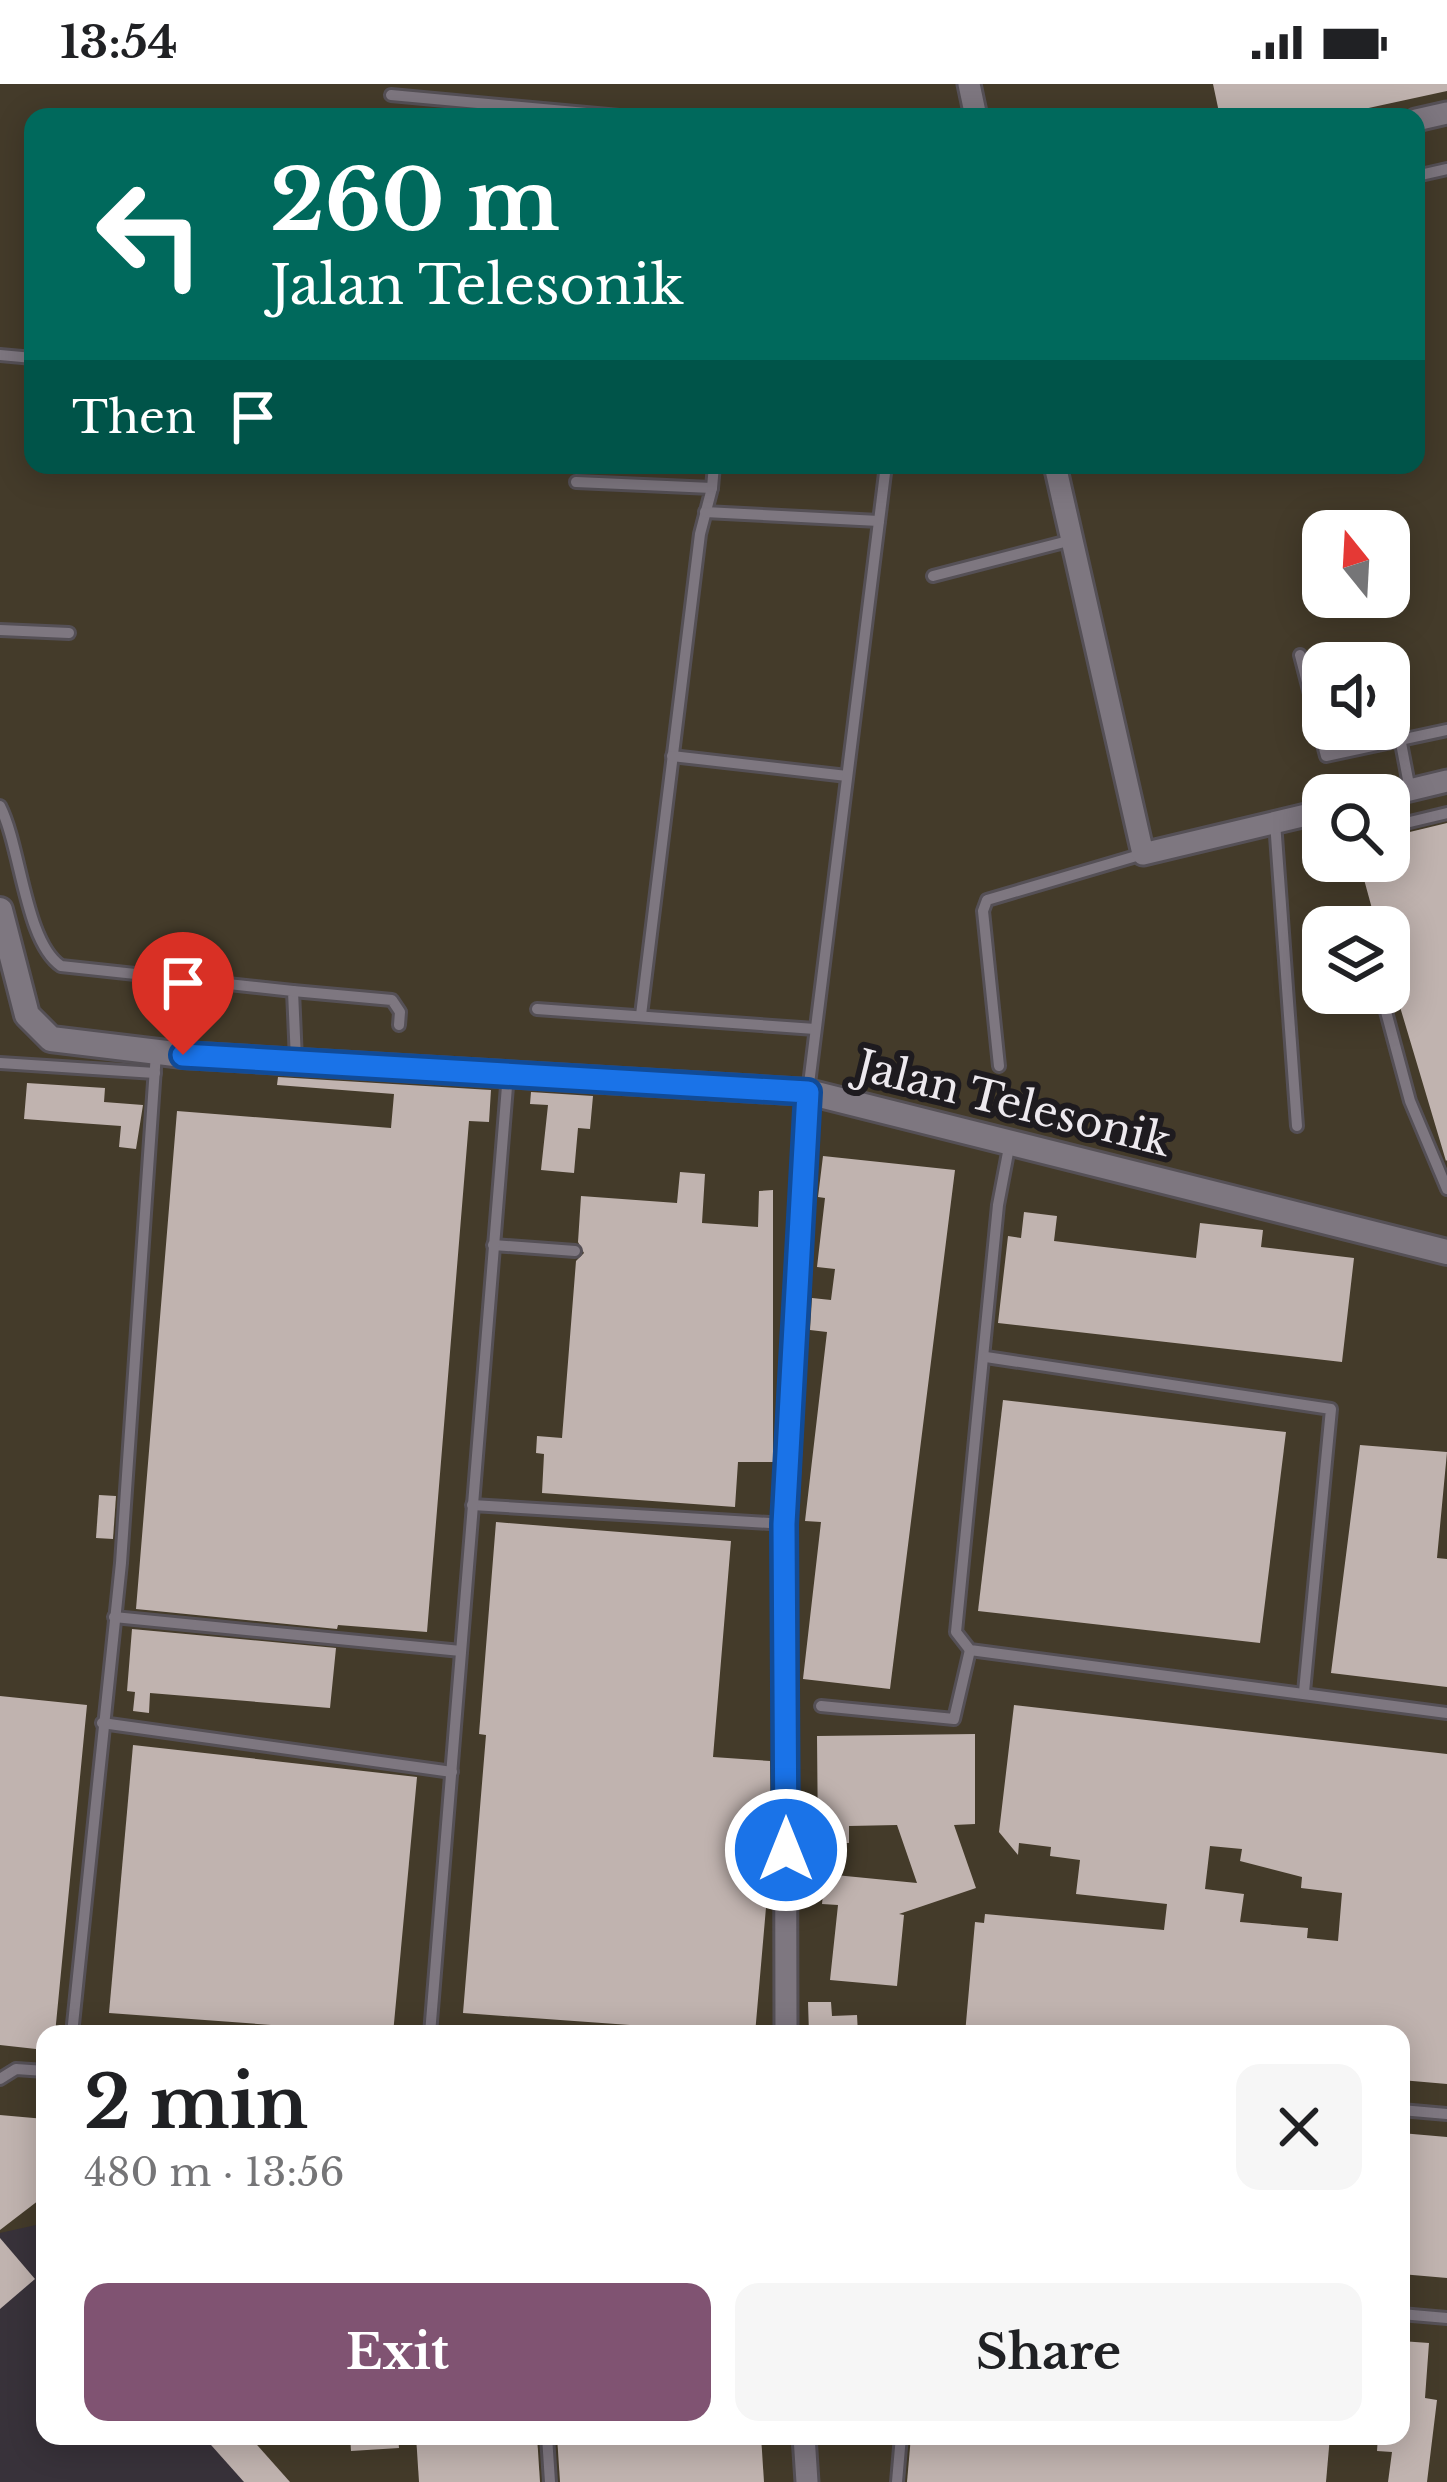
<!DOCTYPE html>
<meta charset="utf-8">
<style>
:root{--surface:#fff;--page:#f6f6f6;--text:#202124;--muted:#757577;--accent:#805372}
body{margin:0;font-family:"Libre Baskerville",serif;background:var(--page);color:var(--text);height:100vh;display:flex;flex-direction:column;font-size:45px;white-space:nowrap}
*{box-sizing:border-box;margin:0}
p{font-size:39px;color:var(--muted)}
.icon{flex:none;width:66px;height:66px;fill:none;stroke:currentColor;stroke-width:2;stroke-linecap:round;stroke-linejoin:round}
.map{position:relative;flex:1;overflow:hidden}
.details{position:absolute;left:36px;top:1941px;width:1374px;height:420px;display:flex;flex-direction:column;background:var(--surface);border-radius:24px;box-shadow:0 6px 30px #0003}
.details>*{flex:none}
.banner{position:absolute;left:24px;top:24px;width:1401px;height:366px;border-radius:24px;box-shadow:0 6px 30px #0003;background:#00695c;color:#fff;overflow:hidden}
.needle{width:78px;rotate:342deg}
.fabs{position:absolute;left:1302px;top:426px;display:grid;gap:24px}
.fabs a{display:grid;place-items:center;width:108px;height:108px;border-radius:24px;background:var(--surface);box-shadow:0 6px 30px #0003;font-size:60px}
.pin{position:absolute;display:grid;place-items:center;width:102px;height:102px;color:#fff;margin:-123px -51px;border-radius:50% 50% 50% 0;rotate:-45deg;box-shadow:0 0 12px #0007}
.pin .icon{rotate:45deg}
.me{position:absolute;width:132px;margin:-66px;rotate:0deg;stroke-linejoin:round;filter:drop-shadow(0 0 9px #0008)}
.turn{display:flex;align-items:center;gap:42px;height:252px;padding:0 48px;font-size:54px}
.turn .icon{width:156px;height:156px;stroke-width:2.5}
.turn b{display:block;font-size:84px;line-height:102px}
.then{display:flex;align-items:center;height:114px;padding:0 48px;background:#0003;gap:24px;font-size:45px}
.round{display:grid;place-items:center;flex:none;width:126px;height:126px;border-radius:24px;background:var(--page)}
.summary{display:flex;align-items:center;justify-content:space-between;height:204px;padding:0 48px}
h1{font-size:72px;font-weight:800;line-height:90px}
.primary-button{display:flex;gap:24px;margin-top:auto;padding:24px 48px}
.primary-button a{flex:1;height:138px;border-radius:24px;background:var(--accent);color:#fff;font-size:48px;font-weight:800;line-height:138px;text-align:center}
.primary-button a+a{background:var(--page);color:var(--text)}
.status{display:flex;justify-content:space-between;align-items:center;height:84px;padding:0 60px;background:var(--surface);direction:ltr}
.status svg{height:33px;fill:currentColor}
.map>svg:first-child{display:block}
.industrial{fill:#443b2a;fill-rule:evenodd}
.building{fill:#c0b3af;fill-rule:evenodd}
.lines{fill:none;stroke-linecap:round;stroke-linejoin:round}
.service-casing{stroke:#555056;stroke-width:16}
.minor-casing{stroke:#555056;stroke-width:27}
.tertiary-casing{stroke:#555056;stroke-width:30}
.service{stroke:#7e7780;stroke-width:10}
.minor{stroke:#7e7780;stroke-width:21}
.tertiary{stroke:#7e7780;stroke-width:24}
.route-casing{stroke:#114b97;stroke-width:30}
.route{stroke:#1a73e8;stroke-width:21}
.labels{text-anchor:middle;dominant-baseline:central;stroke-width:12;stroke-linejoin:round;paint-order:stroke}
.street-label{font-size:42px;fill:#ede9ee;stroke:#1e1b1f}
</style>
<div class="status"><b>13:54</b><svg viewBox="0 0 49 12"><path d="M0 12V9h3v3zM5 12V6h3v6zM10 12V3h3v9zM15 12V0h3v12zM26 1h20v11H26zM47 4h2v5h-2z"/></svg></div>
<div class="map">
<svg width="1447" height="2398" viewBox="0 0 1447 2398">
<rect width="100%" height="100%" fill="#38323a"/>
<path class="industrial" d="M 0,0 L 1447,0 L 1447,2398 L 254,2398 L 222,2352 L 1401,2352 L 1401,1950 L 45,1950 L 45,2139 L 0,2149 ZM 33,33 L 1416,33 L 1416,381 L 33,381 ZM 1323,447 L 1389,447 L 1389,513 L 1323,513 ZM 1323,579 L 1389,579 L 1389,645 L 1323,645 ZM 1323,711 L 1389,711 L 1389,777 L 1323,777 ZM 1323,843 L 1389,843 L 1389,909 L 1323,909 Z"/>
<g class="building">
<path d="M 1213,0 L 1447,0 L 1447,7 L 1327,33 L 1220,33 Z"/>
<path d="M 1447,739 L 1447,1076 L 1446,1077 L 1389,886 L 1389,843 L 1377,843 L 1359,777 L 1389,777 L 1389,753 Z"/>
<path d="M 278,993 L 491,1006 L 489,1038 L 469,1037 L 427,1548 L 338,1541 L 337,1545 L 136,1525 L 177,1027 L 391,1044 L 394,1010 L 277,1001 Z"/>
<path d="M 27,999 L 105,1004 L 104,1018 L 143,1021 L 136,1065 L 119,1063 L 121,1042 L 24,1035 Z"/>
<path d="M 531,1008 L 593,1012 L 590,1045 L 578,1044 L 574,1089 L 541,1086 L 548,1021 L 530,1020 Z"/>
<path d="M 823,1072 L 955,1086 L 890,1605 L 803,1595 L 821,1438 L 805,1437 L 827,1248 L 810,1246 L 812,1214 L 831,1216 L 835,1185 L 817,1183 L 825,1114 L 818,1113 Z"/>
<path d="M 680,1088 L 705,1090 L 702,1139 L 758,1143 L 759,1107 L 773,1106 L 773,1378 L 738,1378 L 735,1423 L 542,1409 L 544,1370 L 536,1369 L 537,1352 L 562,1354 L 576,1177 L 584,1169 L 578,1158 L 581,1112 L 677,1119 Z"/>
<path d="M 1024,1128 L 1057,1132 L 1054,1157 L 1196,1174 L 1200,1139 L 1263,1146 L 1261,1163 L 1354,1174 L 1342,1278 L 998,1239 L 1008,1152 L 1021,1154 Z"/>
<path d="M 1003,1316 L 1286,1348 L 1260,1559 L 978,1527 Z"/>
<path d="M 1360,1361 L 1447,1368 L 1437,1474 L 1447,1475 L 1447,1603 L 1331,1589 Z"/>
<path d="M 99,1411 L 116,1412 L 113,1455 L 96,1454 Z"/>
<path d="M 496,1438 L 731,1457 L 713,1673 L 770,1677 L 771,1766 L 755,1950 L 463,1929 L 486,1651 L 479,1650 Z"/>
<path d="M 132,1545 L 336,1564 L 330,1624 L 150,1609 L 149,1629 L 133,1627 L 135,1608 L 127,1607 Z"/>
<path d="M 0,1612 L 87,1621 L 55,1950 L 45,1950 L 45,1966 L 0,1961 Z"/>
<path d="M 1014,1621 L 1447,1670 L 1447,2000 L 1401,1996 L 1401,1950 L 965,1950 L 975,1838 L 984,1839 L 985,1830 L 1164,1846 L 1167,1820 L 1076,1810 L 1080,1776 L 1050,1772 L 1051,1763 L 1019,1759 L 1018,1771 L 999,1748 ZM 1210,1762 L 1242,1765 L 1240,1777 L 1302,1793 L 1301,1804 L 1342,1809 L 1338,1857 L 1307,1854 L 1308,1844 L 1240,1838 L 1244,1810 L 1205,1805 Z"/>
<path d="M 975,1650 L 975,1740 L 954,1741 L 976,1804 L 899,1830 L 904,1831 L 897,1902 L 830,1896 L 838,1821 L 822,1820 L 825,1790 L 917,1799 L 897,1741 L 849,1742 L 849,1759 L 818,1759 L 817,1652 Z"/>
<path d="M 133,1661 L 417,1693 L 393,1950 L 109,1929 Z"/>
<path d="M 808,1918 L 831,1918 L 832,1932 L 857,1931 L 858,1950 L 809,1950 Z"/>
<path d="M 0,2031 L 45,2035 L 43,2113 L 0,2146 Z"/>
<path d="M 1401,2049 L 1447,2053 L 1447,2194 L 1401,2190 Z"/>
<path d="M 0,2154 L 35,2195 L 0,2225 Z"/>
<path d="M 1401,2257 L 1429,2259 L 1425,2314 L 1437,2316 L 1427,2398 L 1388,2398 L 1392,2368 L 1377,2367 L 1378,2352 L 1401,2352 Z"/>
<path d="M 203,2352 L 249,2352 L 290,2398 L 244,2398 Z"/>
<path d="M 350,2352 L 398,2352 L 399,2364 L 351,2367 Z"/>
<path d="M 416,2352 L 537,2352 L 540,2398 L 419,2398 Z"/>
<path d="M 557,2352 L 761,2352 L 764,2398 L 560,2398 Z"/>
<path d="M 911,2352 L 1330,2352 L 1326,2398 L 907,2398 Z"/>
</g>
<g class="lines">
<g class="service-casing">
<g id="service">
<path d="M 391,11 L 630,33"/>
<path d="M 1416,92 L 1447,85"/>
<path d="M 0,271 L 33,274"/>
<path d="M 576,398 L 712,404 L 700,450 L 641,931"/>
<path d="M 712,404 L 714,381"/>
<path d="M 705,428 L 879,437"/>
<path d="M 933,492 L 1072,456"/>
<path d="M 0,546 L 69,549"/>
<path d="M 1300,571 L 1326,672 L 1447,646"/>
<path d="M 1401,659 L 1410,706"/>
<path d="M 672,672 L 847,692"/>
<path d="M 0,722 C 21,763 25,858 61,882 L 293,907 L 296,976"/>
<path d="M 1275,738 L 1297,1042"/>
<path d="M 1389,743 L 1447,729"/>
<path d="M 293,907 L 392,916 L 400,928 L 399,941"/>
<path d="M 1381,909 L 1410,1017 L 1447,1105"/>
<path d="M 537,925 L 815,945"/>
<path d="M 0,979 L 155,989"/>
<path d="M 999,982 L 983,827 L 987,816 L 1143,770"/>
<path d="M 808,1008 L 886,381"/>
<path d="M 1010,1058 L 998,1121 L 956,1548 L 970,1566 L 1447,1629"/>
<path d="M 493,1161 L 575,1167"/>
<path d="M 986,1273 L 1331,1325 L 1304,1608"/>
<path d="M 472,1421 L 785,1440"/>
<path d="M 114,1533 L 461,1567"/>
<path d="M 821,1622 L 954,1635 L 970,1566"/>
<path d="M 102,1639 L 452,1688"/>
<path d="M 72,1950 L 121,1479 L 156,969"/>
<path d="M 430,1950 L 508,990"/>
<path d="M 0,1995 L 16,1985 L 45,1987"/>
<path d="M 1401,2026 L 1447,2030"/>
<path d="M 1401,2230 L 1447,2234"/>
<path d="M 547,2352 L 550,2398"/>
<path d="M 897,2398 L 901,2352"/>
</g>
</g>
<g class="minor-casing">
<g id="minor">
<path d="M 969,0 L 976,33"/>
<path d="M 1416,36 L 1447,29"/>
<path d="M 1055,381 L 1143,770 L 1323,727"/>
<path d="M 1389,711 L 1447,697"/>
<path d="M 786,1950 L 785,1440 L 808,1008"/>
<path d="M 804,2352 L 807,2398"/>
</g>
</g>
<g class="tertiary-casing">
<path id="tertiary" d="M 0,826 L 27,931 L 51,955 L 183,971 L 808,1008 L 1447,1168"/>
</g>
<use href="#service" class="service"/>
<use href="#minor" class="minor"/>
<use href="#tertiary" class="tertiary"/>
</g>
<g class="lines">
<g class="route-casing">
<path id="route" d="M 183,971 L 808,1008 L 784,1440 L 786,1766"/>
</g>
<use href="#route" class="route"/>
</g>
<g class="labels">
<g class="street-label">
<text transform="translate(1014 1019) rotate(14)">Jalan Telesonik</text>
</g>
</g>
</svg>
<div class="fabs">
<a><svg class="needle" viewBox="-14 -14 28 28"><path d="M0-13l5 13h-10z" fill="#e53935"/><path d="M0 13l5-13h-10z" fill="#757577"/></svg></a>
<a><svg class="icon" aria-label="sound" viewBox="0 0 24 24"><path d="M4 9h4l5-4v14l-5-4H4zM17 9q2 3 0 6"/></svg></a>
<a><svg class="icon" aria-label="search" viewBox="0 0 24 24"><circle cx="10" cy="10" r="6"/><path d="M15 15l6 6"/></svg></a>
<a><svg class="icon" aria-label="layers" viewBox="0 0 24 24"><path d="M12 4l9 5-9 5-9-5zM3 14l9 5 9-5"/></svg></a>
</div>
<div class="pin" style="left:183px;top:971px;background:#d93025"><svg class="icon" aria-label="arrive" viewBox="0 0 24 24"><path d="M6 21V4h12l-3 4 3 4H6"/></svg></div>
<svg class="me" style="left:786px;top:1766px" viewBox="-20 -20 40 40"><circle r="17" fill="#1a73e8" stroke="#fff" stroke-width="3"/><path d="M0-11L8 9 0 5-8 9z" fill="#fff"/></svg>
<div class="banner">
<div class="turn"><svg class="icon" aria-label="left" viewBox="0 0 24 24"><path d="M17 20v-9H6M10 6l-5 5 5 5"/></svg><div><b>260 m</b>Jalan Telesonik</div></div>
<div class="then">Then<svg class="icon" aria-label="arrive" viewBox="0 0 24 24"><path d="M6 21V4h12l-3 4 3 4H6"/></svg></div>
</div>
<section class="details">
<div class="summary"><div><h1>2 min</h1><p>480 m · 13:56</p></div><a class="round"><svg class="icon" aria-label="close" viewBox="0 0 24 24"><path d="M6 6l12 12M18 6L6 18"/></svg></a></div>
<div class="primary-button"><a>Exit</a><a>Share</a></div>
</section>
</div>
